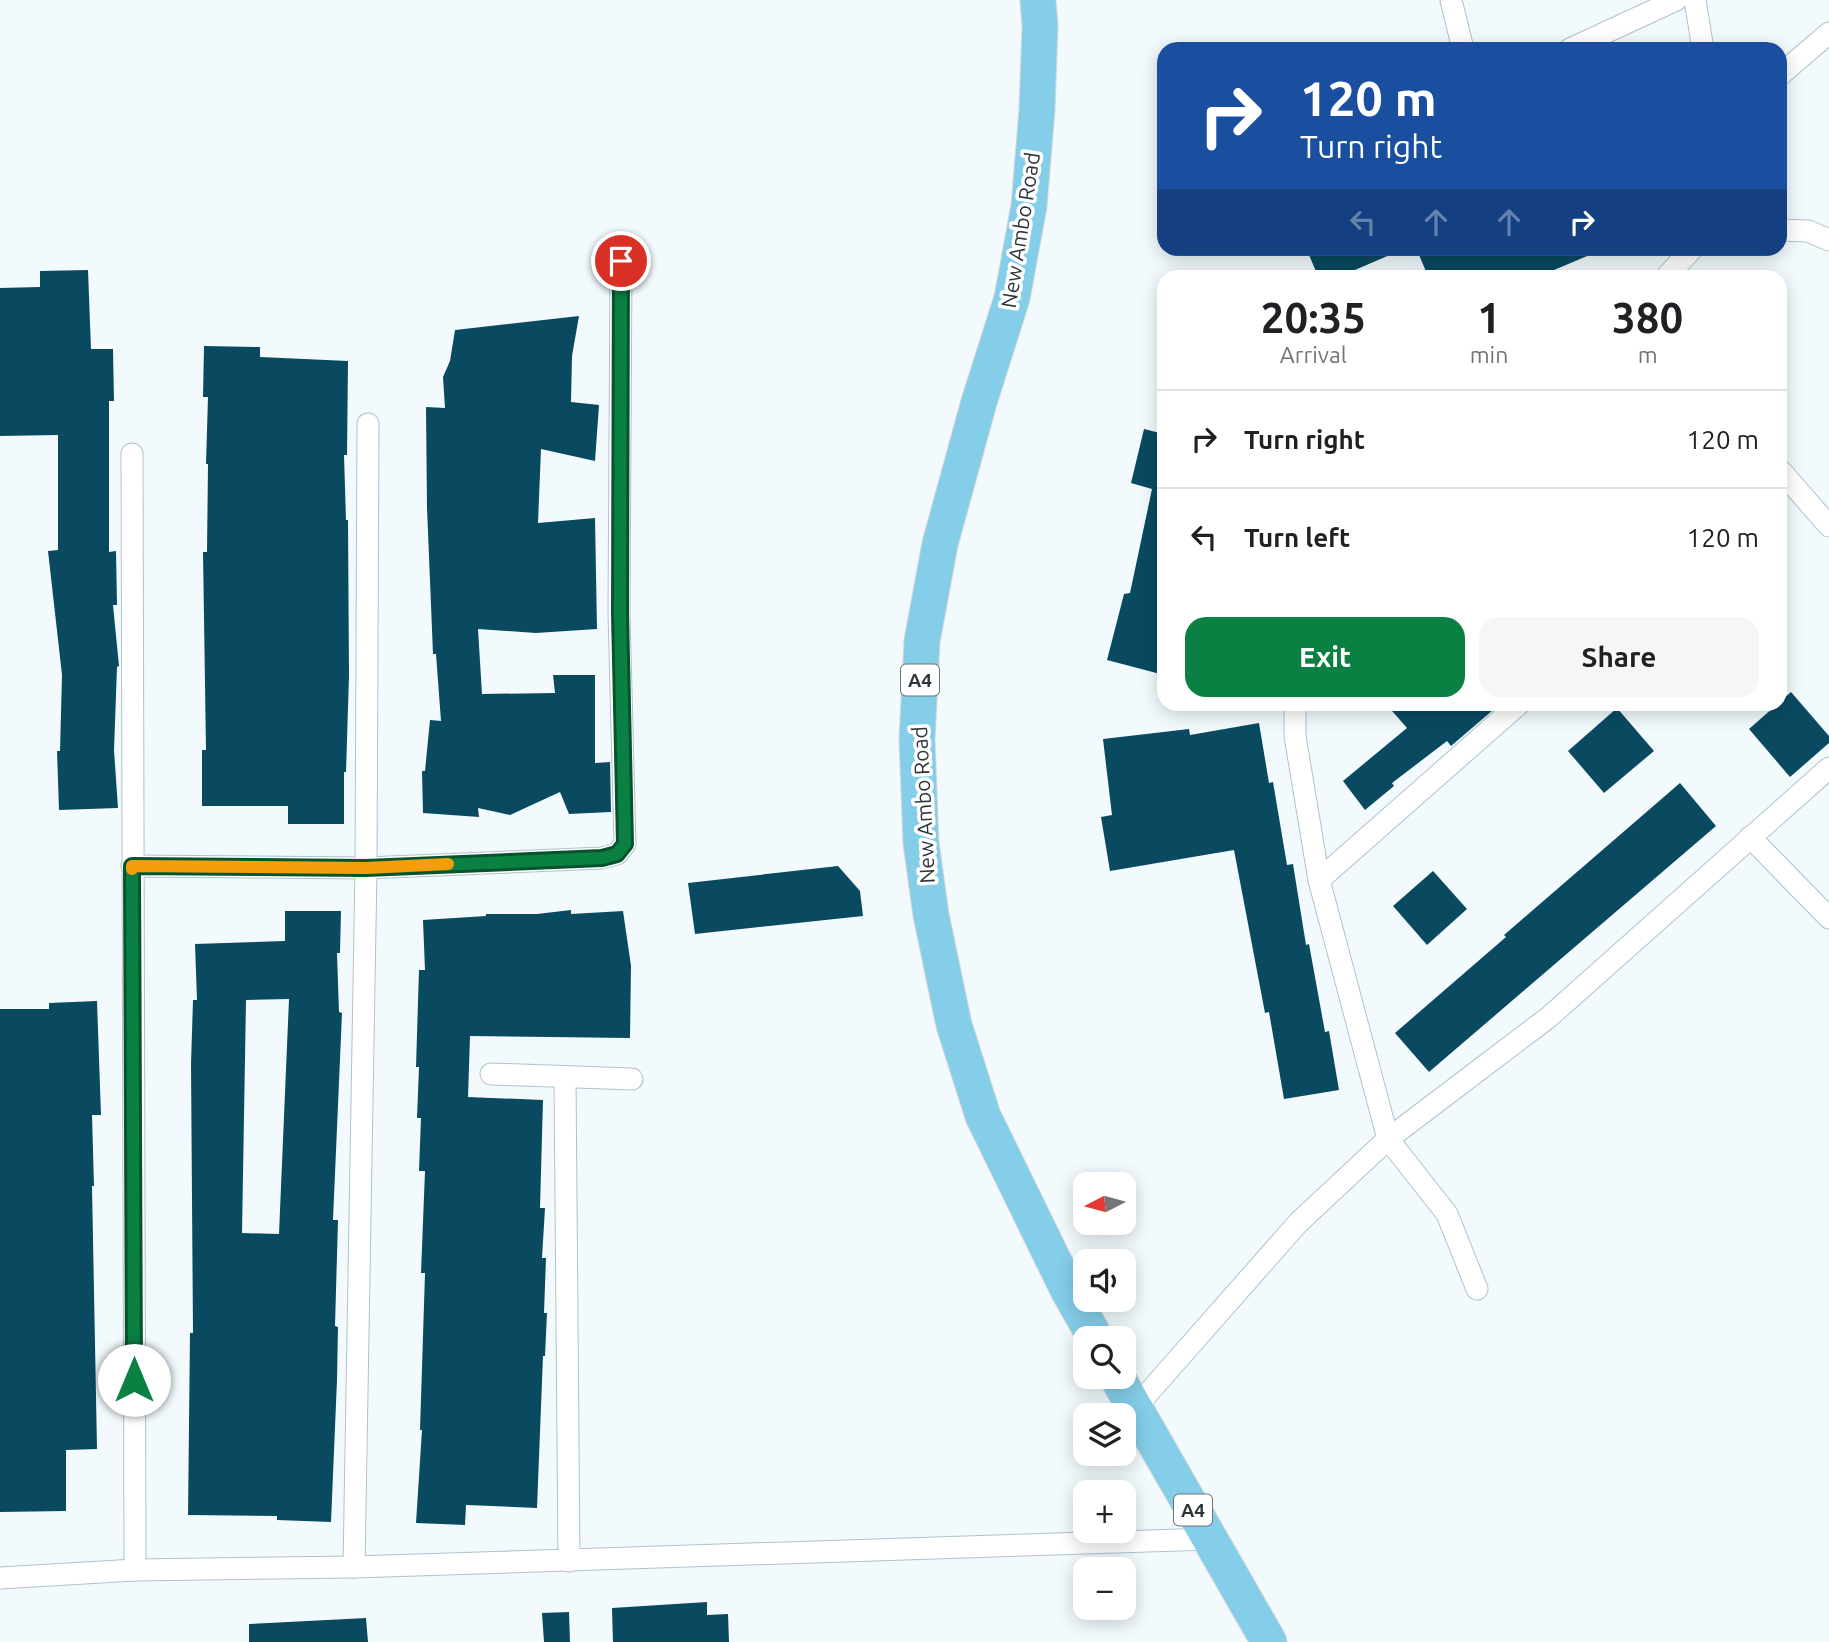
<!DOCTYPE html>
<meta charset="utf-8">
<style>
:root{--surface:#fff;--page:#f6f6f6;--text:#202124;--muted:#757577;--line:#e0e0e0;--accent:#0b8043}
body{margin:0;font-family:Ubuntu,sans-serif;background:var(--page);color:var(--text);height:100vh;display:flex;flex-direction:column;font-size:26px;white-space:nowrap}
*{box-sizing:border-box;margin:0}
p{font-size:23px;color:var(--muted)}
.icon{flex:none;width:38px;height:38px;fill:none;stroke:currentColor;stroke-width:2;stroke-linecap:round;stroke-linejoin:round}
.map{position:relative;flex:1;overflow:hidden}
.side{position:absolute;left:1157px;top:270px;width:630px;height:441px;display:flex;flex-direction:column;background:var(--surface);border-radius:21px;box-shadow:0 4px 18px #0003}
.side>*{flex:none}
.guide{position:absolute;left:1157px;top:42px;width:630px;height:214px;border-radius:21px;box-shadow:0 4px 18px #0003;background:#1a4fa0;color:#fff;overflow:hidden}
.needle{width:46px;rotate:264deg}
.buttons{position:absolute;left:1073px;top:1172px;display:grid;gap:14px}
.buttons a{display:grid;place-items:center;width:63px;height:63px;border-radius:14px;background:var(--surface);box-shadow:0 4px 18px #0003;font-size:35px}
.pin{position:absolute;display:grid;place-items:center;width:60px;height:60px;color:#fff;margin:-30px;border:4px solid #fff;border-radius:50%;box-shadow:0 2px 7px #0007}
.me{position:absolute;width:77px;margin:-38px;rotate:0deg;stroke-linejoin:round;filter:drop-shadow(0 0 5px #0008)}
.turn{display:flex;align-items:center;gap:24px;height:147px;padding:0 28px;font-size:32px}
.turn .icon{width:91px;height:91px;stroke-width:2.5}
.turn b{display:block;font-size:49px;line-height:60px}
.lanes{display:flex;align-items:center;height:66px;padding:0 28px;background:#0003;justify-content:center;gap:35px;direction:ltr}
.lanes .off{opacity:.35}
.eta{display:flex;justify-content:space-evenly;align-items:center;height:119px;text-align:center}
.eta b{font-size:42px;font-weight:700;line-height:49px}
.action{display:flex;gap:14px;margin-top:auto;padding:14px 28px}
.action a{flex:1;height:80px;border-radius:21px;background:var(--accent);color:#fff;font-size:28px;font-weight:700;line-height:80px;text-align:center}
.action a+a{background:var(--page);color:var(--text)}
ul{padding:0;list-style:none}
li{display:flex;align-items:center;gap:21px;height:98px;padding:0 28px;border-top:2px solid var(--line)}
li div{flex:1}
li b{display:block;font-size:26px}
li em{font-style:normal}
.map>svg:first-child{display:block}
.building{fill:#094a61;fill-rule:evenodd}
.lines{fill:none;stroke-linecap:round;stroke-linejoin:round}
.street-casing{stroke:#afc2cb;stroke-width:23}
.primary-casing{stroke:#d5d7d7;stroke-width:37}
.street{stroke:#fff;stroke-width:21}
.primary{stroke:#85ceea;stroke-width:35}
.route-casing{stroke:#07532c;stroke-width:18}
.route{stroke:#0b8043;stroke-width:12}
.slow{stroke:#f59e0b;stroke-width:12}
.labels{text-anchor:middle;dominant-baseline:central;stroke-width:7;stroke-linejoin:round;paint-order:stroke}
.shield{fill:#fff;stroke:#6d7274;stroke-width:2}
.shield-label{font-size:19px;font-weight:bold;fill:#2e3539}
.street-label{font-size:21px;fill:#2e3539;stroke:#fff}
</style>
<div class="map">
<svg width="1829" height="1642" viewBox="0 0 1829 1642">
<rect width="100%" height="100%" fill="#f2fafe"/>
<g class="building">
<path d="M 1306,248 L 1406,248 L 1341,276 L 1318,276 Z"/>
<path d="M 1416,248 L 1606,248 L 1540,276 L 1428,276 Z"/>
<path d="M 88,270 L 91,349 L 113,349 L 114,401 L 109,401 L 109,552 L 116,551 L 117,605 L 113,605 L 119,666 L 117,667 L 114,750 L 118,808 L 59,810 L 57,751 L 60,751 L 62,675 L 48,551 L 58,550 L 58,435 L 0,436 L 0,288 L 40,287 L 40,271 Z"/>
<path d="M 579,316 L 572,356 L 571,402 L 599,405 L 595,461 L 541,449 L 538,523 L 595,518 L 597,629 L 536,633 L 478,629 L 482,694 L 555,693 L 553,675 L 595,675 L 595,763 L 610,762 L 611,812 L 569,814 L 560,792 L 510,815 L 478,808 L 479,817 L 423,813 L 422,771 L 425,771 L 430,720 L 441,721 L 436,654 L 433,654 L 427,508 L 426,407 L 445,408 L 443,377 L 450,361 L 455,330 Z"/>
<path d="M 204,346 L 260,347 L 260,357 L 348,361 L 347,455 L 344,455 L 346,520 L 348,520 L 349,676 L 346,772 L 344,772 L 344,824 L 288,824 L 288,806 L 202,806 L 202,750 L 206,750 L 203,552 L 207,552 L 208,464 L 206,464 L 208,397 L 203,397 Z"/>
<path d="M 1144,429 L 1164,434 L 1164,675 L 1107,660 L 1124,594 L 1130,593 L 1152,489 L 1131,483 Z"/>
<path d="M 1791,692 L 1829,736 L 1829,743 L 1790,777 L 1749,729 Z"/>
<path d="M 1386,704 L 1500,704 L 1451,746 L 1447,741 L 1392,783 L 1394,786 L 1365,810 L 1343,781 L 1407,728 Z"/>
<path d="M 1617,708 L 1654,751 L 1604,793 L 1568,751 Z"/>
<path d="M 1259,723 L 1269,783 L 1273,782 L 1287,865 L 1293,864 L 1306,945 L 1309,944 L 1325,1032 L 1329,1031 L 1339,1090 L 1284,1099 L 1269,1012 L 1265,1013 L 1234,850 L 1110,871 L 1101,817 L 1112,815 L 1103,739 L 1189,729 L 1190,735 Z"/>
<path d="M 1680,783 L 1716,826 L 1429,1072 L 1395,1033 L 1506,937 L 1504,935 Z"/>
<path d="M 838,866 L 860,891 L 863,916 L 695,934 L 688,883 Z"/>
<path d="M 1433,871 L 1467,909 L 1427,945 L 1393,906 Z"/>
<path d="M 571,910 L 571,914 L 623,911 L 631,966 L 630,1038 L 470,1036 L 468,1097 L 543,1100 L 540,1208 L 545,1208 L 542,1258 L 546,1258 L 544,1313 L 547,1313 L 545,1356 L 543,1356 L 537,1508 L 466,1505 L 465,1525 L 416,1523 L 422,1430 L 420,1430 L 425,1273 L 421,1273 L 425,1171 L 419,1171 L 421,1118 L 417,1118 L 419,1067 L 416,1067 L 419,970 L 425,970 L 423,920 L 486,916 L 486,914 L 537,914 Z"/>
<path d="M 285,911 L 341,911 L 340,953 L 337,953 L 339,1012 L 342,1013 L 333,1220 L 338,1220 L 335,1326 L 338,1327 L 337,1380 L 331,1522 L 277,1520 L 277,1516 L 188,1515 L 190,1333 L 193,1333 L 191,1064 L 193,1000 L 197,1000 L 195,944 L 285,941 ZM 289,999 L 279,1234 L 242,1233 L 246,1000 Z"/>
<path d="M 97,1001 L 101,1115 L 92,1115 L 94,1186 L 92,1186 L 97,1449 L 66,1450 L 66,1511 L 0,1512 L 0,1009 L 49,1009 L 49,1003 Z"/>
<path d="M 707,1602 L 707,1615 L 728,1614 L 729,1642 L 613,1642 L 612,1608 Z"/>
<path d="M 569,1612 L 570,1642 L 544,1642 L 542,1613 Z"/>
<path d="M 366,1618 L 368,1642 L 249,1642 L 249,1624 Z"/>
</g>
<g class="lines">
<g class="street-casing">
<g id="street">
<path d="M 1451,0 L 1463,49"/>
<path d="M 1695,0 L 1703,49"/>
<path d="M 1570,49 L 1676,0"/>
<path d="M 1780,75 L 1829,33"/>
<path d="M 1780,230 L 1808,231 L 1829,240"/>
<path d="M 1667,276 L 1693,248"/>
<path d="M 132,454 L 135,1570"/>
<path d="M 1780,470 L 1829,526"/>
<path d="M 1295,704 L 1295,736 L 1319,880 L 1388,1139 L 1447,1214 L 1477,1289"/>
<path d="M 1750,837 L 1829,918"/>
<path d="M 132,866 L 366,868 L 602,858 L 617,854 L 625,844 L 619,613 L 621,261"/>
<path d="M 1319,880 L 1519,704"/>
<path d="M 491,1074 L 632,1079"/>
<path d="M 565,1078 L 569,1561"/>
<path d="M 1135,1408 L 1298,1223 L 1388,1139 L 1549,1017 L 1829,768"/>
<path d="M 354,1567 L 366,868 L 368,424"/>
<path d="M 0,1578 L 135,1570 L 354,1567 L 1210,1539"/>
</g>
</g>
<g class="primary-casing">
<g id="primary">
<path d="M 1038,0 L 1040,26 L 1037,110 L 1029,206 L 1012,298 L 979,402 L 940,544 L 922,641 L 917,739 L 921,843 L 931,915 L 954,1025 L 983,1116 L 1068,1290 L 1096,1339"/>
<path d="M 1117,1377 L 1269,1642"/>
</g>
</g>
<use href="#street" class="street"/>
<use href="#primary" class="primary"/>
</g>
<g class="lines">
<g class="route-casing">
<path id="route" d="M 134,1380 L 132,866 L 366,868 L 602,858 L 617,854 L 625,844 L 620,613 L 621,261"/>
</g>
<use href="#route" class="route"/>
<path class="slow" d="M 132,869 L 132,866 L 366,868 L 448,864"/>
</g>
<g class="labels">
<g class="shield">
<rect x="901" y="664.5" width="38" height="31" rx="5"/>
<rect x="1174" y="1494.5" width="38" height="31" rx="5"/>
</g>
<g class="shield-label">
<text x="920" y="680">A4</text>
<text x="1193" y="1510">A4</text>
</g>
<g class="street-label">
<text transform="translate(1020 230) rotate(-81)">New Ambo Road</text>
<text transform="translate(923 805) rotate(-93)">New Ambo Road</text>
</g>
</g>
</svg>
<div class="buttons">
<a><svg class="needle" viewBox="-14 -14 28 28"><path d="M0-13l5 13h-10z" fill="#e53935"/><path d="M0 13l5-13h-10z" fill="#757577"/></svg></a>
<a><svg class="icon" aria-label="sound" viewBox="0 0 24 24"><path d="M4 9h4l5-4v14l-5-4H4zM17 9q2 3 0 6"/></svg></a>
<a><svg class="icon" aria-label="search" viewBox="0 0 24 24"><circle cx="10" cy="10" r="6"/><path d="M15 15l6 6"/></svg></a>
<a><svg class="icon" aria-label="layers" viewBox="0 0 24 24"><path d="M12 4l9 5-9 5-9-5zM3 14l9 5 9-5"/></svg></a>
<a>+</a>
<a>−</a>
</div>
<div class="pin" style="left:621px;top:261px;background:#d93025"><svg class="icon" aria-label="arrive" viewBox="0 0 24 24"><path d="M6 21V4h12l-3 4 3 4H6"/></svg></div>
<svg class="me" style="left:134px;top:1380px" viewBox="-20 -20 40 40"><circle r="19" fill="#fff"/><path d="M0-13L10 11 0 6-10 11z" fill="#0b8043"/></svg>
<div class="guide">
<div class="turn"><svg class="icon" aria-label="right" viewBox="0 0 24 24"><path d="M7 20v-9h11M14 6l5 5-5 5"/></svg><div><b>120 m</b>Turn right</div></div>
<div class="lanes"><svg class="icon off" aria-label="left" viewBox="0 0 24 24"><path d="M17 20v-9H6M10 6l-5 5 5 5"/></svg><svg class="icon off" aria-label="ahead" viewBox="0 0 24 24"><path d="M12 20V5M6 11l6-6 6 6"/></svg><svg class="icon off" aria-label="ahead" viewBox="0 0 24 24"><path d="M12 20V5M6 11l6-6 6 6"/></svg><svg class="icon" aria-label="right" viewBox="0 0 24 24"><path d="M7 20v-9h11M14 6l5 5-5 5"/></svg></div>
</div>
<section class="side">
<div class="eta">
<div><b>20:35</b><p>Arrival</p></div>
<div><b>1</b><p>min</p></div>
<div><b>380</b><p>m</p></div>
</div>
<ul>
<li><svg class="icon" aria-label="right" viewBox="0 0 24 24"><path d="M7 20v-9h11M14 6l5 5-5 5"/></svg><div><b>Turn right</b></div><em>120 m</em></li>
<li><svg class="icon" aria-label="left" viewBox="0 0 24 24"><path d="M17 20v-9H6M10 6l-5 5 5 5"/></svg><div><b>Turn left</b></div><em>120 m</em></li>
</ul>
<div class="action"><a>Exit</a><a>Share</a></div>
</section>
</div>
